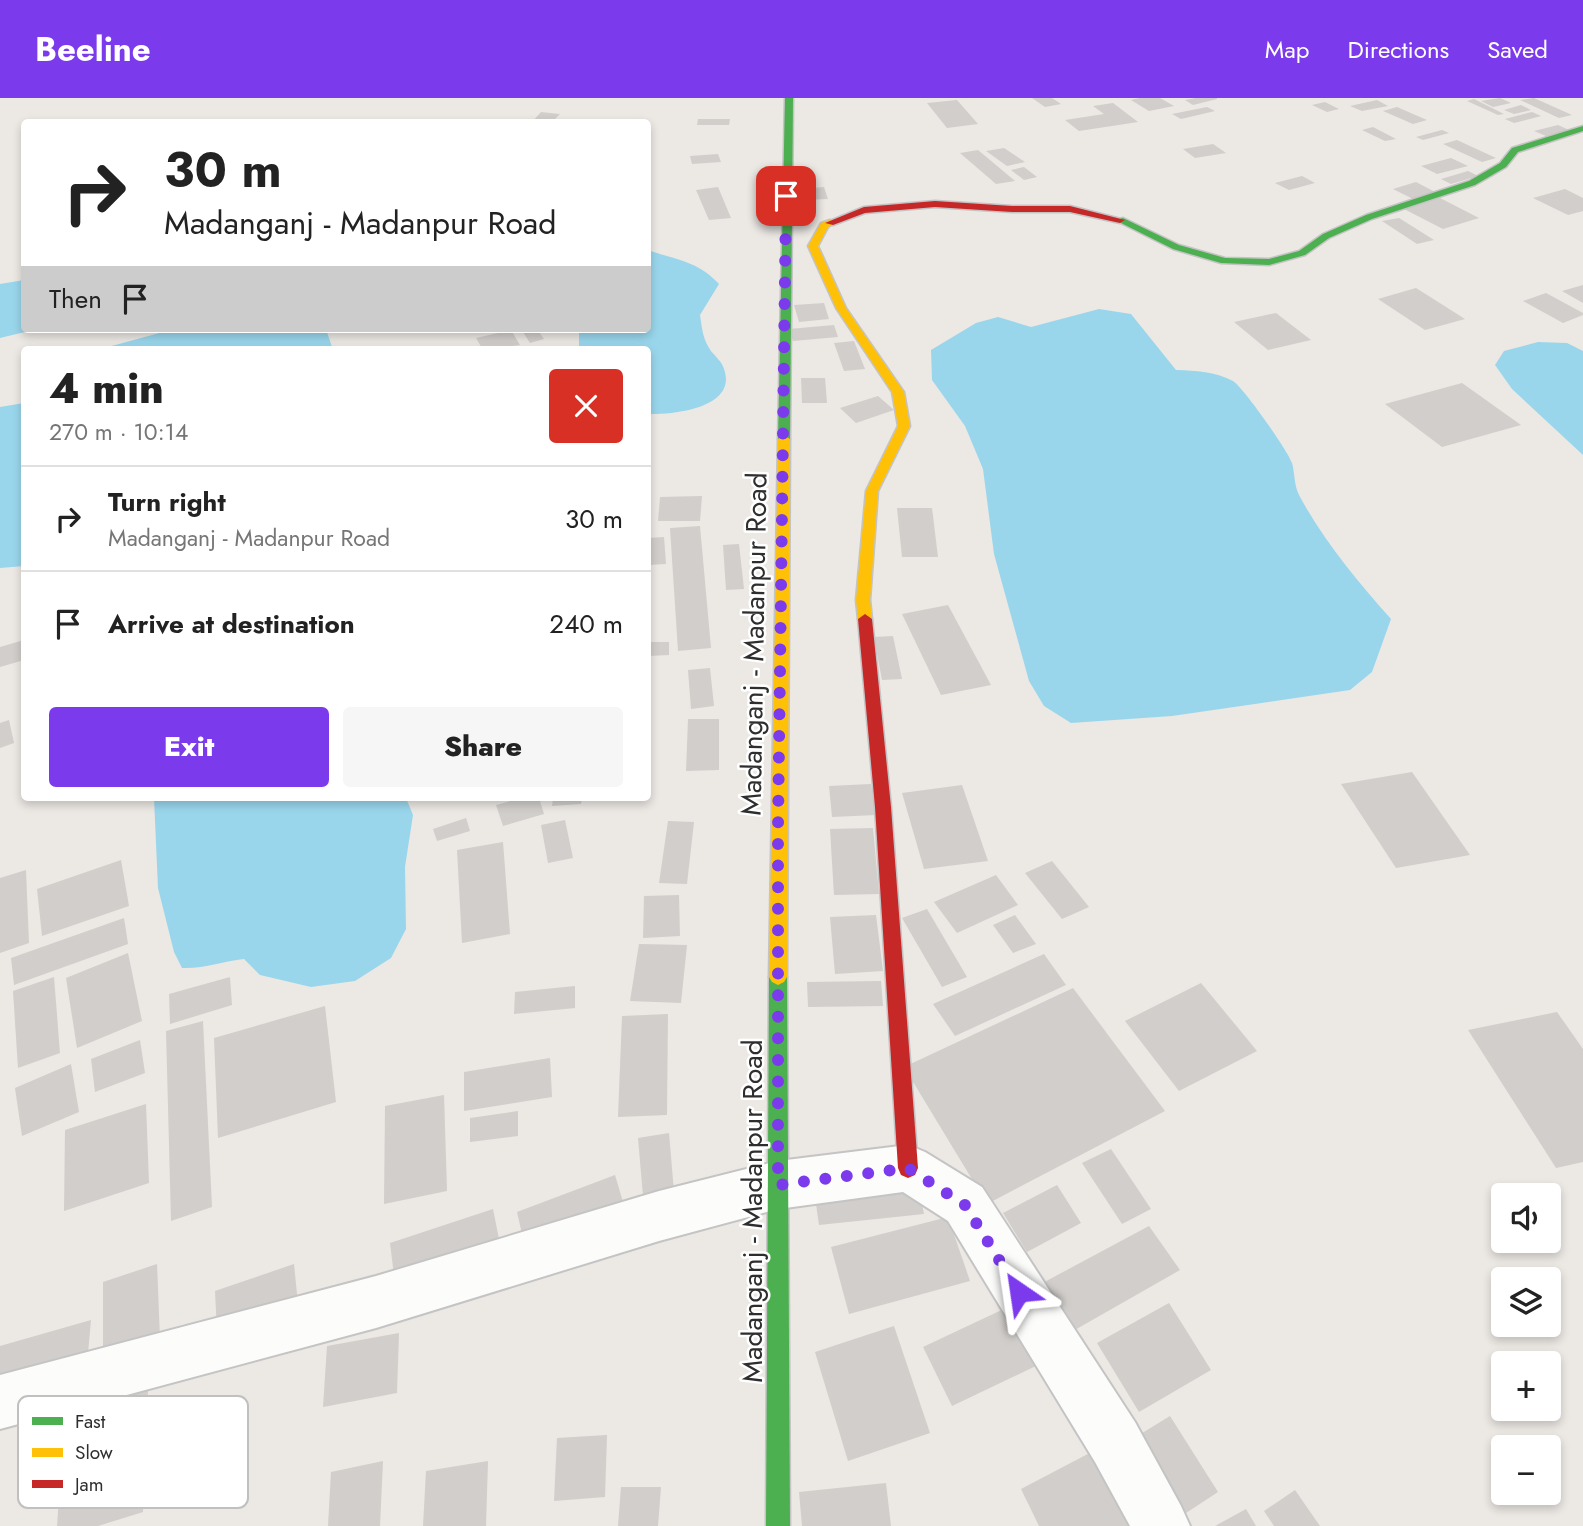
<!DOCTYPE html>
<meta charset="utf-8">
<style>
:root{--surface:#fff;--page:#f6f6f6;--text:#222;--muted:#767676;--line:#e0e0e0;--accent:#7c3aed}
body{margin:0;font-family:Jost,sans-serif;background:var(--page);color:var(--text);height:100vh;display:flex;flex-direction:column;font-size:26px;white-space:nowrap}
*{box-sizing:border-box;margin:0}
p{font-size:23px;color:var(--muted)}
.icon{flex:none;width:38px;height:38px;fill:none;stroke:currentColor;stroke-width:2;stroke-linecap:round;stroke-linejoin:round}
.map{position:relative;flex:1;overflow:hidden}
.details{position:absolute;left:21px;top:248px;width:630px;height:455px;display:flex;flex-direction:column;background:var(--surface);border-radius:7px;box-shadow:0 4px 10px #0003}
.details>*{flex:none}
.banner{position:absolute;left:21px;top:21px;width:630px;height:214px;border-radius:7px;box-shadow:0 4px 10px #0003;background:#fff;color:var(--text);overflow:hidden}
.buttons{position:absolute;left:1491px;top:1085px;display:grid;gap:14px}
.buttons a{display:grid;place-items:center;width:70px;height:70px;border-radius:7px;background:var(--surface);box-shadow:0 4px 10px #0003;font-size:35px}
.pin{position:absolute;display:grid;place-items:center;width:60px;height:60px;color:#fff;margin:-30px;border-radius:14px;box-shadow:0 4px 10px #0006}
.me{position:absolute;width:77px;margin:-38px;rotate:328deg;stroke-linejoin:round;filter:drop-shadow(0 0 5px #0008)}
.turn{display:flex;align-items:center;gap:24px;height:147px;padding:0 28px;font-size:32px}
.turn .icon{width:91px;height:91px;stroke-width:2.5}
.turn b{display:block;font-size:49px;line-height:60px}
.then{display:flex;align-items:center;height:66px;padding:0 28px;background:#0003;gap:14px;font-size:26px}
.round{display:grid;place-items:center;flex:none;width:74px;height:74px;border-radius:7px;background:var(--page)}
.summary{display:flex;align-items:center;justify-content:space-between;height:119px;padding:0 28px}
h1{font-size:42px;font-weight:800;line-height:52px}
.cta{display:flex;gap:14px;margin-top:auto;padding:14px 28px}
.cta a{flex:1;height:80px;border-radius:7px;background:var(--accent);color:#fff;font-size:28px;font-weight:800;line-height:80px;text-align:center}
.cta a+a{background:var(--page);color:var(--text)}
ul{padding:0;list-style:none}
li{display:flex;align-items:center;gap:21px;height:105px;padding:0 28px;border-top:2px solid var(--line)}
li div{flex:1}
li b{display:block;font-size:26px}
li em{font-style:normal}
header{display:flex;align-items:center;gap:42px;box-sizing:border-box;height:98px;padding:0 35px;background:var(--accent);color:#fff}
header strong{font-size:33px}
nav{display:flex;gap:38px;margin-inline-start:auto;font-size:24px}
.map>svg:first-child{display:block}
.water{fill:#99d6ec}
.building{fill:#d1cecb}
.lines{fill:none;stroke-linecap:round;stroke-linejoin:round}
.street-casing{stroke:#c5c4c5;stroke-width:4}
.fast-casing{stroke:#c5c4c5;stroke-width:3}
.slow-casing{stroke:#c5c4c5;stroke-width:3}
.jam-casing{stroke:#c5c4c5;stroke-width:3}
.street{fill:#fcfcfb;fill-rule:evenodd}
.fast{fill:#4caf50;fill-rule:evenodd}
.slow{fill:#ffc107;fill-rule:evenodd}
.jam{fill:#c62828;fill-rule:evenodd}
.route{stroke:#7c3aed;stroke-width:12;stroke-dasharray:0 21.6}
.labels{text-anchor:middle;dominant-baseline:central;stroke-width:5;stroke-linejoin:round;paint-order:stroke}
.street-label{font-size:28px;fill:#2e2e2e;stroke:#fff}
.key{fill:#fff;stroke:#c0c0c0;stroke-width:2}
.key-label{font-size:19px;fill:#2e2e2e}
</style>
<header>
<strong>Beeline</strong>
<nav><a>Map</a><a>Directions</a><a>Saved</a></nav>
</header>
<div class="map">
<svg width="1583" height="1428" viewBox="0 0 1583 1428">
<rect width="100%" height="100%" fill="#ece8e4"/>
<g class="water">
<path d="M 648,152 C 676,162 698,163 719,186 L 700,217 C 702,231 703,242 711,253 C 716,259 722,264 724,271 C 738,310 673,317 648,316 L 648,252 L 579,252 L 579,231 L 648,231 Z"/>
<path d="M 24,182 L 24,231 L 37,231 L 0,240 L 0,186 Z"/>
<path d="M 1099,211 L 1131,216 L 1176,272 C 1197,273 1214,273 1233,283 C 1243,289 1288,353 1292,365 C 1295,376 1294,387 1299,397 C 1323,442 1357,483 1391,521 L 1372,574 L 1350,592 L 1172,618 L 1071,625 L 1044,608 L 1029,583 L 994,456 L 983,371 L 965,328 L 932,282 L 931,252 L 976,225 L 998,219 L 1031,229 Z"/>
<path d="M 174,231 L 326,231 L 333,252 L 97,252 Z"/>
<path d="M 1538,244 L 1567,245 L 1583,253 L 1583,357 L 1512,291 L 1495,267 L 1504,253 Z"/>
<path d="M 24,305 L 24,468 L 0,470 L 0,309 Z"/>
<path d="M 154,700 L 406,700 L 413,717 L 405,769 L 406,831 L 391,860 L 355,883 L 311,889 L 260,877 L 244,861 C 223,863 204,871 182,870 L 174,854 L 158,790 Z"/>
</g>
<g class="building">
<path d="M 1032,0 L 1052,0 L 1061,6 L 1045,9 Z"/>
<path d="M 1140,0 L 1160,0 L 1174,8 L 1149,13 L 1131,2 Z"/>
<path d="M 1196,0 L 1217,0 L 1217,1 L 1193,7 L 1185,2 Z"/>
<path d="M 1500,0 L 1511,5 L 1493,9 L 1481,3 Z"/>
<path d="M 1534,0 L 1572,17 L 1559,20 L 1520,2 Z"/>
<path d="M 1474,1 L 1504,16 L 1498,17 L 1467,3 Z"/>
<path d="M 957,2 L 978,26 L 947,30 L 927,5 Z"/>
<path d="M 1377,2 L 1388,8 L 1362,13 L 1350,8 Z"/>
<path d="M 1325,4 L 1339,11 L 1327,14 L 1312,7 Z"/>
<path d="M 1113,5 L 1138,24 L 1079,33 L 1065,22 L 1104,16 L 1093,8 Z"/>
<path d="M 1521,7 L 1531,12 L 1514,16 L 1504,12 Z"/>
<path d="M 1207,9 L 1215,13 L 1181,21 L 1172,16 Z"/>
<path d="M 1397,9 L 1427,22 L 1413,26 L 1383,13 Z"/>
<path d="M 541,14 L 560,16 L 552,24 L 532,24 Z"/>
<path d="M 1532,14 L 1541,18 L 1514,25 L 1505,21 Z"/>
<path d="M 698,21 L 730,21 L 729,27 L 697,27 Z"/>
<path d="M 1558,27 L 1569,32 L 1546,38 L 1534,33 Z"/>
<path d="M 1373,29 L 1396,41 L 1385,43 L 1362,32 Z"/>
<path d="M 1442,32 L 1449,35 L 1423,42 L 1416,39 Z"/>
<path d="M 1457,42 L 1496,60 L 1482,64 L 1443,46 Z"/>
<path d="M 1213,46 L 1226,55 L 1195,60 L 1183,51 Z"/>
<path d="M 1004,50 L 1025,64 L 1007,68 L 986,53 Z"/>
<path d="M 978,52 L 1015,83 L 996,86 L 960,55 Z"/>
<path d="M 718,56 L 721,64 L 692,66 L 690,58 Z"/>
<path d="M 1451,60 L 1468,68 L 1437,76 L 1421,68 Z"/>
<path d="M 1024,69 L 1037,79 L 1024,82 L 1011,72 Z"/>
<path d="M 1468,73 L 1478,78 L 1451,86 L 1441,81 Z"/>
<path d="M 1302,78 L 1315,85 L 1289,92 L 1275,85 Z"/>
<path d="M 1416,84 L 1435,94 L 1413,101 L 1393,91 Z"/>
<path d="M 718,89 L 731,120 L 709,122 L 696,92 Z"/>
<path d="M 824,89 L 828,101 L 802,102 L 799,91 Z"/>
<path d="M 1565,91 L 1583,100 L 1583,113 L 1568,117 L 1533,100 Z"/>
<path d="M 1440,100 L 1479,120 L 1443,131 L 1404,111 Z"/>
<path d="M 794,114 L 816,118 L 808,128 L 785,124 Z"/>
<path d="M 1399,120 L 1434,142 L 1417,146 L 1382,123 Z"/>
<path d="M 1583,187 L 1583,205 L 1562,193 Z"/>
<path d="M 1416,190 L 1465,221 L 1425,232 L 1378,201 Z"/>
<path d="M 1546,195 L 1583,215 L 1583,217 L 1563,225 L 1523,203 Z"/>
<path d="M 824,205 L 829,221 L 799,224 L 794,207 Z"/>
<path d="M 1276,215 L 1311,242 L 1268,252 L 1234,224 Z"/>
<path d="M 834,227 L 838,239 L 793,243 L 789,231 Z"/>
<path d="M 521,231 L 537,231 L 544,241 L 530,245 Z"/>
<path d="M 511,232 L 520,247 L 483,252 L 476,240 Z"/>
<path d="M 854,243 L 865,271 L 844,273 L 834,245 Z"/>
<path d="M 801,280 L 825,280 L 827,305 L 802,305 Z"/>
<path d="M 1462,285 L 1521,327 L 1442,349 L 1385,306 Z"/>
<path d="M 878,298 L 894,312 L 856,325 L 840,310 Z"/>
<path d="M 702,398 L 700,423 L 658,423 L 660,399 Z"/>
<path d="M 897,410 L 932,410 L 938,459 L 902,459 Z"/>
<path d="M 700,428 L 711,550 L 678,553 L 670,430 Z"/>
<path d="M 664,439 L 666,466 L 648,467 L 648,440 Z"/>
<path d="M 739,446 L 744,491 L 726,492 L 723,447 Z"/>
<path d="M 948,507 L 991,587 L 941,597 L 902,516 Z"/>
<path d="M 893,538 L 902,581 L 882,582 L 874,539 Z"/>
<path d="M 24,542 L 24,562 L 0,569 L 0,549 Z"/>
<path d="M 648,544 L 669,544 L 669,557 L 648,558 Z"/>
<path d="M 710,570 L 714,608 L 691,611 L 688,572 Z"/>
<path d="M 688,621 L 719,621 L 719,672 L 686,673 Z"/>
<path d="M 9,622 L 14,645 L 0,650 L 0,625 Z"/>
<path d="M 1412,674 L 1470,757 L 1396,770 L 1341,686 Z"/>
<path d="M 871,686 L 876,717 L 832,719 L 829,688 Z"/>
<path d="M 962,687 L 988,763 L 924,771 L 902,695 Z"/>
<path d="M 522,700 L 539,700 L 544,716 L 503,728 L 496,707 Z"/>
<path d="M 553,700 L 582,700 L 581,706 L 552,708 Z"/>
<path d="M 466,720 L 470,733 L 437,743 L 433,731 Z"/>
<path d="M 565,722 L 573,760 L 548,765 L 541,727 Z"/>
<path d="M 668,723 L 694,724 L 687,786 L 659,785 Z"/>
<path d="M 873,730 L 879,796 L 834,797 L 830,731 Z"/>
<path d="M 503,744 L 510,836 L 462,845 L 457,752 Z"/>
<path d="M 121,762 L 129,808 L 42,838 L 37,791 Z"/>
<path d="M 1052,763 L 1089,809 L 1062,821 L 1025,775 Z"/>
<path d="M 26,772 L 29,845 L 0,855 L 0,780 Z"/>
<path d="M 996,777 L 1018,807 L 957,835 L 934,804 Z"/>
<path d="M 679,797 L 680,838 L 643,840 L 644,798 Z"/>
<path d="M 927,811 L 967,879 L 942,889 L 902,820 Z"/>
<path d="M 876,817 L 883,873 L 835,876 L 830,819 Z"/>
<path d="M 1015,817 L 1036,846 L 1013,855 L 993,827 Z"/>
<path d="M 124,820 L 128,846 L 14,887 L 11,860 Z"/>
<path d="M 639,846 L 687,847 L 681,905 L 630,903 Z"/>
<path d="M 128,855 L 142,923 L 77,950 L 66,880 Z"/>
<path d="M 1044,856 L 1066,887 L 955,938 L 933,906 Z"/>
<path d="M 54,879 L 60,955 L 18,970 L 13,893 Z"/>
<path d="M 230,879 L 232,907 L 170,926 L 169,896 Z"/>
<path d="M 881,883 L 883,908 L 808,909 L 807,884 Z"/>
<path d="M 1201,885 L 1257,953 L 1179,993 L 1125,923 Z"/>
<path d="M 575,888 L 575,910 L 514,916 L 515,894 Z"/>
<path d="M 1073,890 L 1165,1013 L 987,1106 L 904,969 Z"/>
<path d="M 325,908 L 336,1004 L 218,1040 L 214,940 Z"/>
<path d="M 1557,914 L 1583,951 L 1583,1064 L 1556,1070 L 1468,932 Z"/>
<path d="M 668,916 L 667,1017 L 618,1019 L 622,918 Z"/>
<path d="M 203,923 L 212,1109 L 171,1123 L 166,933 Z"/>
<path d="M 140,942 L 145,975 L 95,994 L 91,961 Z"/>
<path d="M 550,960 L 552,999 L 464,1013 L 464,974 Z"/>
<path d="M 71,966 L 79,1014 L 22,1038 L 15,990 Z"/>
<path d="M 444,997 L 447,1093 L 384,1106 L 385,1008 Z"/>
<path d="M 146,1006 L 149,1085 L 64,1113 L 65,1032 Z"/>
<path d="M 518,1013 L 518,1038 L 470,1044 L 470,1020 Z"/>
<path d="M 669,1035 L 674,1094 L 643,1098 L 638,1040 Z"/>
<path d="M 1111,1051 L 1151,1111 L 1122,1126 L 1082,1065 Z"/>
<path d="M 615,1077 L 623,1104 L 523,1140 L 517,1114 Z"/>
<path d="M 917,1081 L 924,1116 L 819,1127 L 814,1092 Z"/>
<path d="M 1057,1087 L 1081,1125 L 1027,1154 L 1003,1115 Z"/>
<path d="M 493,1111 L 501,1151 L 395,1186 L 390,1145 Z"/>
<path d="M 948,1119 L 970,1183 L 849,1216 L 831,1149 Z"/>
<path d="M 1149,1128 L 1180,1172 L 1066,1237 L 1037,1188 Z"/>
<path d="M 157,1166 L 160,1241 L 103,1260 L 103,1184 Z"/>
<path d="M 294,1166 L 298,1206 L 217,1234 L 215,1193 Z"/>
<path d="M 1169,1205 L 1211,1272 L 1139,1314 L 1097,1245 Z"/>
<path d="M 1008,1209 L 1038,1267 L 952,1308 L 923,1249 Z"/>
<path d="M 91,1222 L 87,1266 L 0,1290 L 0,1248 Z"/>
<path d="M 894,1228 L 930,1335 L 848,1363 L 815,1254 Z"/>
<path d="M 399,1235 L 397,1295 L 323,1309 L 327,1248 Z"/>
<path d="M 148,1292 L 143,1414 L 98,1428 L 57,1428 L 65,1316 Z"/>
<path d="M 1170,1318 L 1218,1394 L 1186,1415 L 1139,1337 Z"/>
<path d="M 607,1337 L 605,1399 L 554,1403 L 557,1340 Z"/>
<path d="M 1103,1348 L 1146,1428 L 1039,1428 L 1021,1391 Z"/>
<path d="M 383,1363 L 380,1428 L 328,1428 L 331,1374 Z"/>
<path d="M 488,1363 L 486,1428 L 423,1428 L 426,1373 Z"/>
<path d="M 886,1385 L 891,1428 L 802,1428 L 799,1394 Z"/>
<path d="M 621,1389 L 661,1389 L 658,1428 L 618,1428 Z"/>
<path d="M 1295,1392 L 1320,1428 L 1274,1428 L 1264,1413 Z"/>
<path d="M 1246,1411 L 1256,1428 L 1215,1428 Z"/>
</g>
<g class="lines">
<g class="street-casing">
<path id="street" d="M 908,1047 L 925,1054 L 982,1089 L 1135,1324 L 1181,1408 L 1190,1428 L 1130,1428 L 1095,1364 L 948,1123 L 903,1094 L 778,1111 L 659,1143 L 376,1230 L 0,1331 L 0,1277 L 376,1178 L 659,1093 L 778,1063 Z"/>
</g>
<g class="fast-casing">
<g id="fast">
<path d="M 785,0 L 793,0 L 790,341 L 784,345 L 778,341 Z"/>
<path d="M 1583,28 L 1583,33 L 1518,54 L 1506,69 L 1475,87 L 1372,121 L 1329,140 L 1305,157 L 1269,167 L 1221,165 L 1173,151 L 1115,122 L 1123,120 L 1179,147 L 1225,160 L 1269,161 L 1299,153 L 1323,136 L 1366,117 L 1469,83 L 1500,65 L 1512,50 Z"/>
<path d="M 778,871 L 784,874 L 787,879 L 790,1428 L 766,1428 L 769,879 L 772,874 Z"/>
</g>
</g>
<g class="slow-casing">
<g id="slow">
<path d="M 830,122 L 835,125 L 828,129 L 818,148 L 846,210 L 904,294 L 910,328 L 878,393 L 870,502 L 872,521 L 865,526 L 858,521 L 856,502 L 866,393 L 898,328 L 892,294 L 836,210 L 808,148 L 821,125 Z"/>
<path d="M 784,337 L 790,341 L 787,879 L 784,884 L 778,887 L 772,884 L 769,879 L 778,341 Z"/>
</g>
</g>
<g class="jam-casing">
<g id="jam">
<path d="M 935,103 L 1012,108 L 1070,108 L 1125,122 L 1120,125 L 1070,114 L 1012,114 L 935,109 L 865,115 L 833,127 L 825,125 L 864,109 Z"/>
<path d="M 865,516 L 872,521 L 891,709 L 918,1070 L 915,1077 L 908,1080 L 901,1077 L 898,1070 L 875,709 L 858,521 Z"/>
</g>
</g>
<use href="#street" class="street"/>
<use href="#fast" class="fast"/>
<use href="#slow" class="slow"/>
<use href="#jam" class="jam"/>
</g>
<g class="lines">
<path class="route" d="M 786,98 L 778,730 L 778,1087 L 908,1070 L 965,1107 L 1019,1194"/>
</g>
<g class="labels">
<g class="street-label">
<text transform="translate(754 546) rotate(-89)">Madanganj - Madanpur Road</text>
<text transform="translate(752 1113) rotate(-90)">Madanganj - Madanpur Road</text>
</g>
</g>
<rect x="18" y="1298" width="230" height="112" rx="10" class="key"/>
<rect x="32" y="1319" width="31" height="8" fill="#4caf50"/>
<rect x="32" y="1350" width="31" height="9" fill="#ffc107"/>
<rect x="32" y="1382" width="31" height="8" fill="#c62828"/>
<g class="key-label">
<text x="75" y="1330">Fast</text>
<text x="75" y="1361">Slow</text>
<text x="75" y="1393">Jam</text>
</g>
</svg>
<div class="buttons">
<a><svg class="icon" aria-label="sound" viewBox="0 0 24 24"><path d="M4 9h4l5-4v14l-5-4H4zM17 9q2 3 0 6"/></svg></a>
<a><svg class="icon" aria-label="layers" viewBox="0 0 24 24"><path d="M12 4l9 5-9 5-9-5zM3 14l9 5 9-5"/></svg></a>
<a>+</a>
<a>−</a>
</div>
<div class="pin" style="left:786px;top:98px;background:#d93025"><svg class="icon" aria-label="arrive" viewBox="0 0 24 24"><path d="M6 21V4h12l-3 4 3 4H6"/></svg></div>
<svg class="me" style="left:1019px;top:1194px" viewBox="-20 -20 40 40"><path d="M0-17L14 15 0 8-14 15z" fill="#7c3aed" stroke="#fff" stroke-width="4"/></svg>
<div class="banner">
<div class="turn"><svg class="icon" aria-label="right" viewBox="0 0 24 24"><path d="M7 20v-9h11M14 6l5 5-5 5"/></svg><div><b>30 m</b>Madanganj - Madanpur Road</div></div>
<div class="then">Then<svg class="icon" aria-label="arrive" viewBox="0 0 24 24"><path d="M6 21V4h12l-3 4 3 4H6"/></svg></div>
</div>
<section class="details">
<div class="summary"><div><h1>4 min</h1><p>270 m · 10:14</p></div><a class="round" style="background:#d93025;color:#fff"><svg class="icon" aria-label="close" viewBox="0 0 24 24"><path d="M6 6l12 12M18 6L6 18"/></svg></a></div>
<ul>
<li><svg class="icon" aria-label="right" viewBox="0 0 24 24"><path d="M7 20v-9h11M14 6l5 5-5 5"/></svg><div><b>Turn right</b><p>Madanganj - Madanpur Road</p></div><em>30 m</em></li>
<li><svg class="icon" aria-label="arrive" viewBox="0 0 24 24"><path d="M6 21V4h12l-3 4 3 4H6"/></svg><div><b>Arrive at destination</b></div><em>240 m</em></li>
</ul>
<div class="cta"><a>Exit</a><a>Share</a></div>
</section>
</div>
